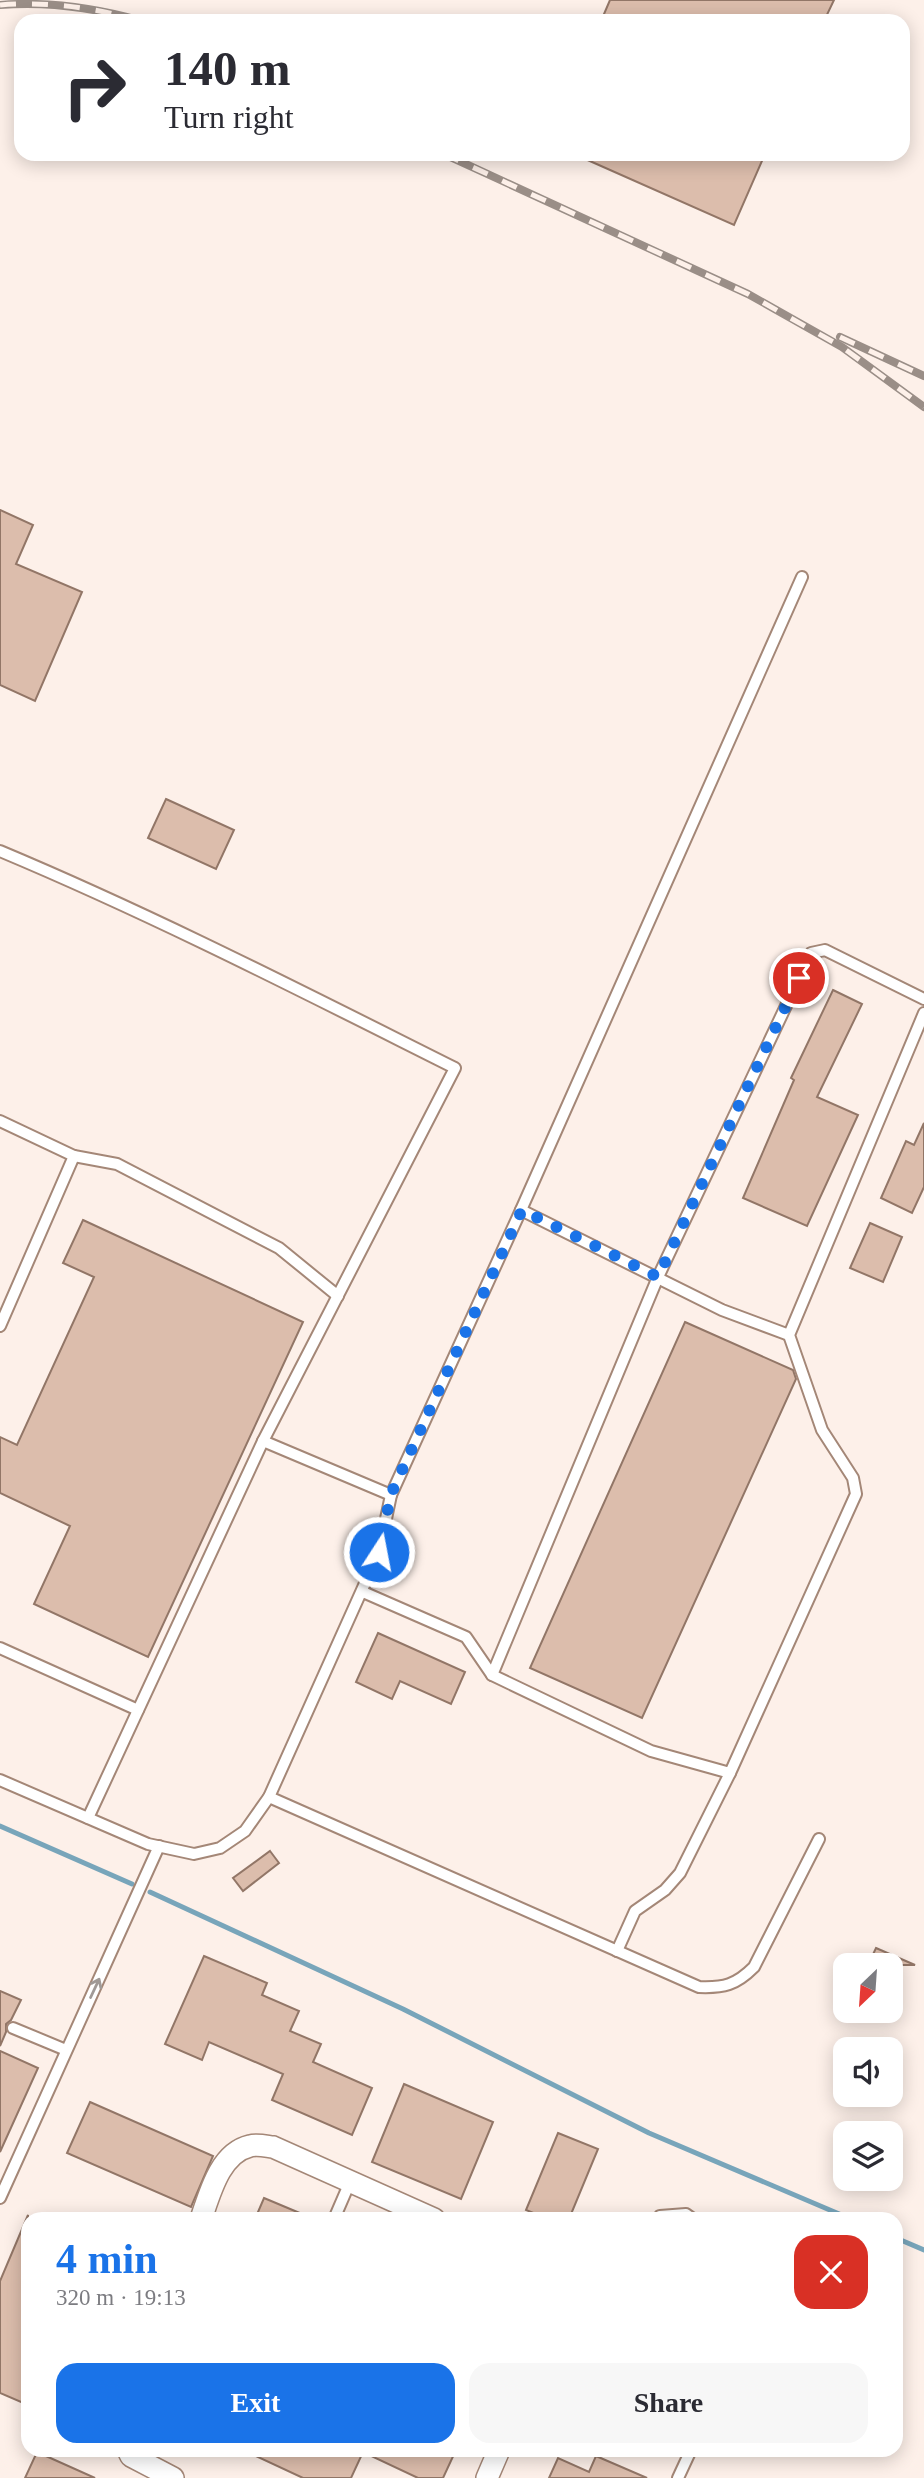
<!DOCTYPE html>
<meta charset="utf-8">
<style>
:root{--surface:#fff;--page:#f7f7f7;--text:#2b2b33;--muted:#7c7c81;--accent:#1a73e8}
body{margin:0;font-family:"Times New Roman",serif;background:var(--page);color:var(--text);height:100vh;display:flex;flex-direction:column;font-size:26px;white-space:nowrap}
*{box-sizing:border-box;margin:0}
p{font-size:23px;color:var(--muted)}
.icon{flex:none;width:38px;height:38px;fill:none;stroke:currentColor;stroke-width:2;stroke-linecap:round;stroke-linejoin:round}
.map{position:relative;flex:1;overflow:hidden}
.details{position:absolute;left:21px;top:2212px;width:882px;height:245px;display:flex;flex-direction:column;background:var(--surface);border-radius:21px;box-shadow:0 4px 18px #0003}
.details>*{flex:none}
.guide{position:absolute;left:14px;top:14px;width:896px;height:147px;border-radius:21px;box-shadow:0 4px 18px #0003;background:#fff;color:var(--text);overflow:hidden}
.needle{width:46px;rotate:205deg}
.fabs{position:absolute;left:833px;top:1953px;display:grid;gap:14px}
.fabs a{display:grid;place-items:center;width:70px;height:70px;border-radius:14px;background:var(--surface);box-shadow:0 4px 18px #0003;font-size:35px}
.pin{position:absolute;display:grid;place-items:center;width:60px;height:60px;color:#fff;margin:-30px;border:4px solid #fff;border-radius:50%;box-shadow:0 2px 7px #0007}
.me{position:absolute;width:77px;margin:-38px;rotate:11deg;stroke-linejoin:round;filter:drop-shadow(0 0 5px #0008)}
.turn{display:flex;align-items:center;gap:24px;height:147px;padding:0 35px;font-size:32px}
.turn .icon{width:91px;height:91px;stroke-width:2.5}
.turn b{display:block;font-size:49px;line-height:60px}
.round{display:grid;place-items:center;flex:none;width:74px;height:74px;border-radius:21px;background:var(--page)}
.overview{display:flex;align-items:center;justify-content:space-between;height:119px;padding:0 35px}
h1{font-size:42px;font-weight:700;line-height:52px;color:var(--accent)}
.button{display:flex;gap:14px;margin-top:auto;padding:14px 35px}
.button a{flex:1;height:80px;border-radius:21px;background:var(--accent);color:#fff;font-size:28px;font-weight:700;line-height:80px;text-align:center}
.button a+a{background:var(--page);color:var(--text)}
.map>svg:first-child{display:block}
.lines{fill:none;stroke-linecap:round;stroke-linejoin:round}
.stream{stroke:#78a5ba;stroke-width:5}
.building{fill:#dcbdac;stroke:#927667;stroke-width:2}
.service-casing{stroke:#a48777;stroke-width:14}
.minor-casing{stroke:#a48777;stroke-width:24}
.service{stroke:#fff;stroke-width:10}
.minor{stroke:#fff;stroke-width:21}
.rail-casing{stroke:#9a8e87;stroke-width:8}
.rail{stroke:#fdf0e9;stroke-width:5;stroke-dasharray:16;stroke-linecap:butt}
.oneway{stroke:#a09a97}
.route{stroke:#1a73e8;stroke-width:12;stroke-dasharray:0 21.6}
</style>
<div class="map">
<svg width="924" height="2478" viewBox="0 0 924 2478">
<rect width="100%" height="100%" fill="#fdf0e9"/>
<g class="lines">
<g class="stream">
<path d="M 0,1826 L 132,1884"/>
<path d="M 150,1892 L 403,2009 L 649,2133 L 851,2219"/>
<path d="M 896,2238 L 924,2250"/>
</g>
</g>
<g class="building">
<path d="M 610,0 L 834,0 L 824,21 L 601,21 Z"/>
<path d="M 574,154 L 765,154 L 734,225 Z"/>
<path d="M 0,510 L 33,525 L 16,564 L 82,592 L 35,701 L 0,685 Z"/>
<path d="M 166,799 L 234,830 L 216,869 L 148,838 Z"/>
<path d="M 833,990 L 862,1004 L 817,1097 L 858,1115 L 807,1226 L 743,1198 L 794,1080 L 791,1078 Z"/>
<path d="M 924,1123 L 924,1187 L 912,1213 L 881,1198 L 906,1141 L 914,1145 Z"/>
<path d="M 83,1220 L 303,1322 L 148,1657 L 34,1604 L 70,1526 L 0,1493 L 0,1437 L 17,1445 L 94,1277 L 63,1263 Z"/>
<path d="M 870,1223 L 902,1237 L 883,1282 L 850,1268 Z"/>
<path d="M 685,1322 L 793,1370 L 796,1379 L 642,1718 L 530,1668 Z"/>
<path d="M 378,1633 L 465,1672 L 451,1704 L 400,1681 L 392,1699 L 356,1682 Z"/>
<path d="M 270,1851 L 279,1863 L 243,1891 L 233,1878 Z"/>
<path d="M 876,1948 L 915,1965 L 868,1965 Z"/>
<path d="M 204,1956 L 267,1983 L 262,1995 L 299,2011 L 290,2031 L 321,2044 L 313,2062 L 372,2088 L 352,2135 L 272,2100 L 283,2074 L 209,2042 L 202,2060 L 165,2044 Z"/>
<path d="M 0,1991 L 21,2000 L 11,2020 L 6,2024 L 6,2032 L 0,2046 Z"/>
<path d="M 0,2051 L 38,2068 L 0,2152 Z"/>
<path d="M 404,2084 L 493,2122 L 461,2199 L 372,2162 Z"/>
<path d="M 90,2102 L 213,2156 L 191,2207 L 67,2153 Z"/>
<path d="M 558,2133 L 598,2149 L 569,2219 L 548,2219 L 526,2210 Z"/>
<path d="M 264,2198 L 314,2219 L 255,2219 Z"/>
<path d="M 28,2215 L 28,2405 L 0,2393 L 0,2281 Z"/>
<path d="M 243,2450 L 456,2450 L 443,2478 L 418,2478 L 363,2452 L 351,2478 L 303,2478 Z"/>
<path d="M 37,2452 L 95,2478 L 25,2478 Z"/>
<path d="M 596,2456 L 647,2478 L 549,2478 L 558,2458 L 589,2472 Z"/>
</g>
<g class="lines">
<g class="service-casing">
<g id="service">
<path d="M 0,851 C 155,916 305,993 455,1068 L 263,1441 L 88,1818"/>
<path d="M 0,1121 L 74,1156 L 0,1326"/>
<path d="M 74,1156 L 117,1164 L 279,1248 L 338,1296"/>
<path d="M 521,1210 L 722,1310 L 789,1335"/>
<path d="M 263,1441 L 391,1495"/>
<path d="M 363,1592 L 466,1637 L 492,1675 L 651,1751 L 730,1773 L 856,1494 L 853,1478 L 822,1430 L 789,1335 L 924,1013"/>
<path d="M 0,1648 L 138,1710"/>
<path d="M 492,1675 L 658,1277 L 811,953 L 825,950 L 924,999"/>
<path d="M 0,1780 L 148,1844 L 194,1854 L 220,1848 L 245,1831 L 269,1797 L 379,1552 L 391,1495 L 521,1210 L 802,577"/>
<path d="M 269,1797 L 699,1987 C 724,1988 736,1985 754,1967 L 819,1839"/>
<path d="M 617,1951 L 635,1911 L 665,1890 L 680,1873 L 730,1773"/>
<path d="M 13,2028 L 66,2050"/>
<path d="M 0,2198 L 159,1846"/>
<path d="M 334,2219 L 350,2182"/>
<path d="M 659,2219 L 660,2216 L 686,2214 L 693,2219"/>
<path d="M 678,2478 L 691,2450"/>
</g>
</g>
<g class="minor-casing">
<g id="minor">
<path d="M 201,2219 C 210,2193 220,2153 250,2146 C 257,2144 265,2146 273,2147 L 434,2219"/>
<path d="M 128,2450 L 131,2456 L 173,2478"/>
<path d="M 487,2478 L 499,2450"/>
</g>
</g>
<use href="#service" class="service"/>
<use href="#minor" class="minor"/>
<g class="rail-casing">
<g id="rail">
<path d="M 0,5 C 48,1 96,8 142,21"/>
<path d="M 444,154 L 748,294 L 842,347 L 924,407"/>
<path d="M 840,337 L 924,376"/>
</g>
</g>
<use href="#rail" class="rail"/>
</g>
<defs><path id="oneway-shaft" d="M-6 0H5M1.5-3L5.5 0L1.5 3" fill="none" stroke-width="1.6" stroke-linecap="round" stroke-linejoin="round" transform="scale(1.75)"/></defs>
<use class="oneway" href="#oneway-shaft" transform="translate(95 1988) rotate(-65)"/>
<g class="lines">
<path class="route" d="M 379,1552 L 391,1494 L 522,1210 L 658,1277 L 799,978"/>
</g>
</svg>
<div class="fabs">
<a><svg class="needle" viewBox="-14 -14 28 28"><path d="M0-13l5 13h-10z" fill="#e53935"/><path d="M0 13l5-13h-10z" fill="#7c7c81"/></svg></a>
<a><svg class="icon" aria-label="sound" viewBox="0 0 24 24"><path d="M4 9h4l5-4v14l-5-4H4zM17 9q2 3 0 6"/></svg></a>
<a><svg class="icon" aria-label="layers" viewBox="0 0 24 24"><path d="M12 4l9 5-9 5-9-5zM3 14l9 5 9-5"/></svg></a>
</div>
<div class="pin" style="left:799px;top:978px;background:#d93025"><svg class="icon" aria-label="arrive" viewBox="0 0 24 24"><path d="M6 21V4h12l-3 4 3 4H6"/></svg></div>
<svg class="me" style="left:379px;top:1552px" viewBox="-20 -20 40 40"><circle r="17" fill="#1a73e8" stroke="#fff" stroke-width="3"/><path d="M0-11L8 9 0 5-8 9z" fill="#fff"/></svg>
<div class="guide">
<div class="turn"><svg class="icon" aria-label="right" viewBox="0 0 24 24"><path d="M7 20v-9h11M14 6l5 5-5 5"/></svg><div><b>140 m</b>Turn right</div></div>
</div>
<section class="details">
<div class="overview"><div><h1>4 min</h1><p>320 m · 19:13</p></div><a class="round" style="background:#d93025;color:#fff"><svg class="icon" aria-label="close" viewBox="0 0 24 24"><path d="M6 6l12 12M18 6L6 18"/></svg></a></div>
<div class="button"><a>Exit</a><a>Share</a></div>
</section>
</div>
